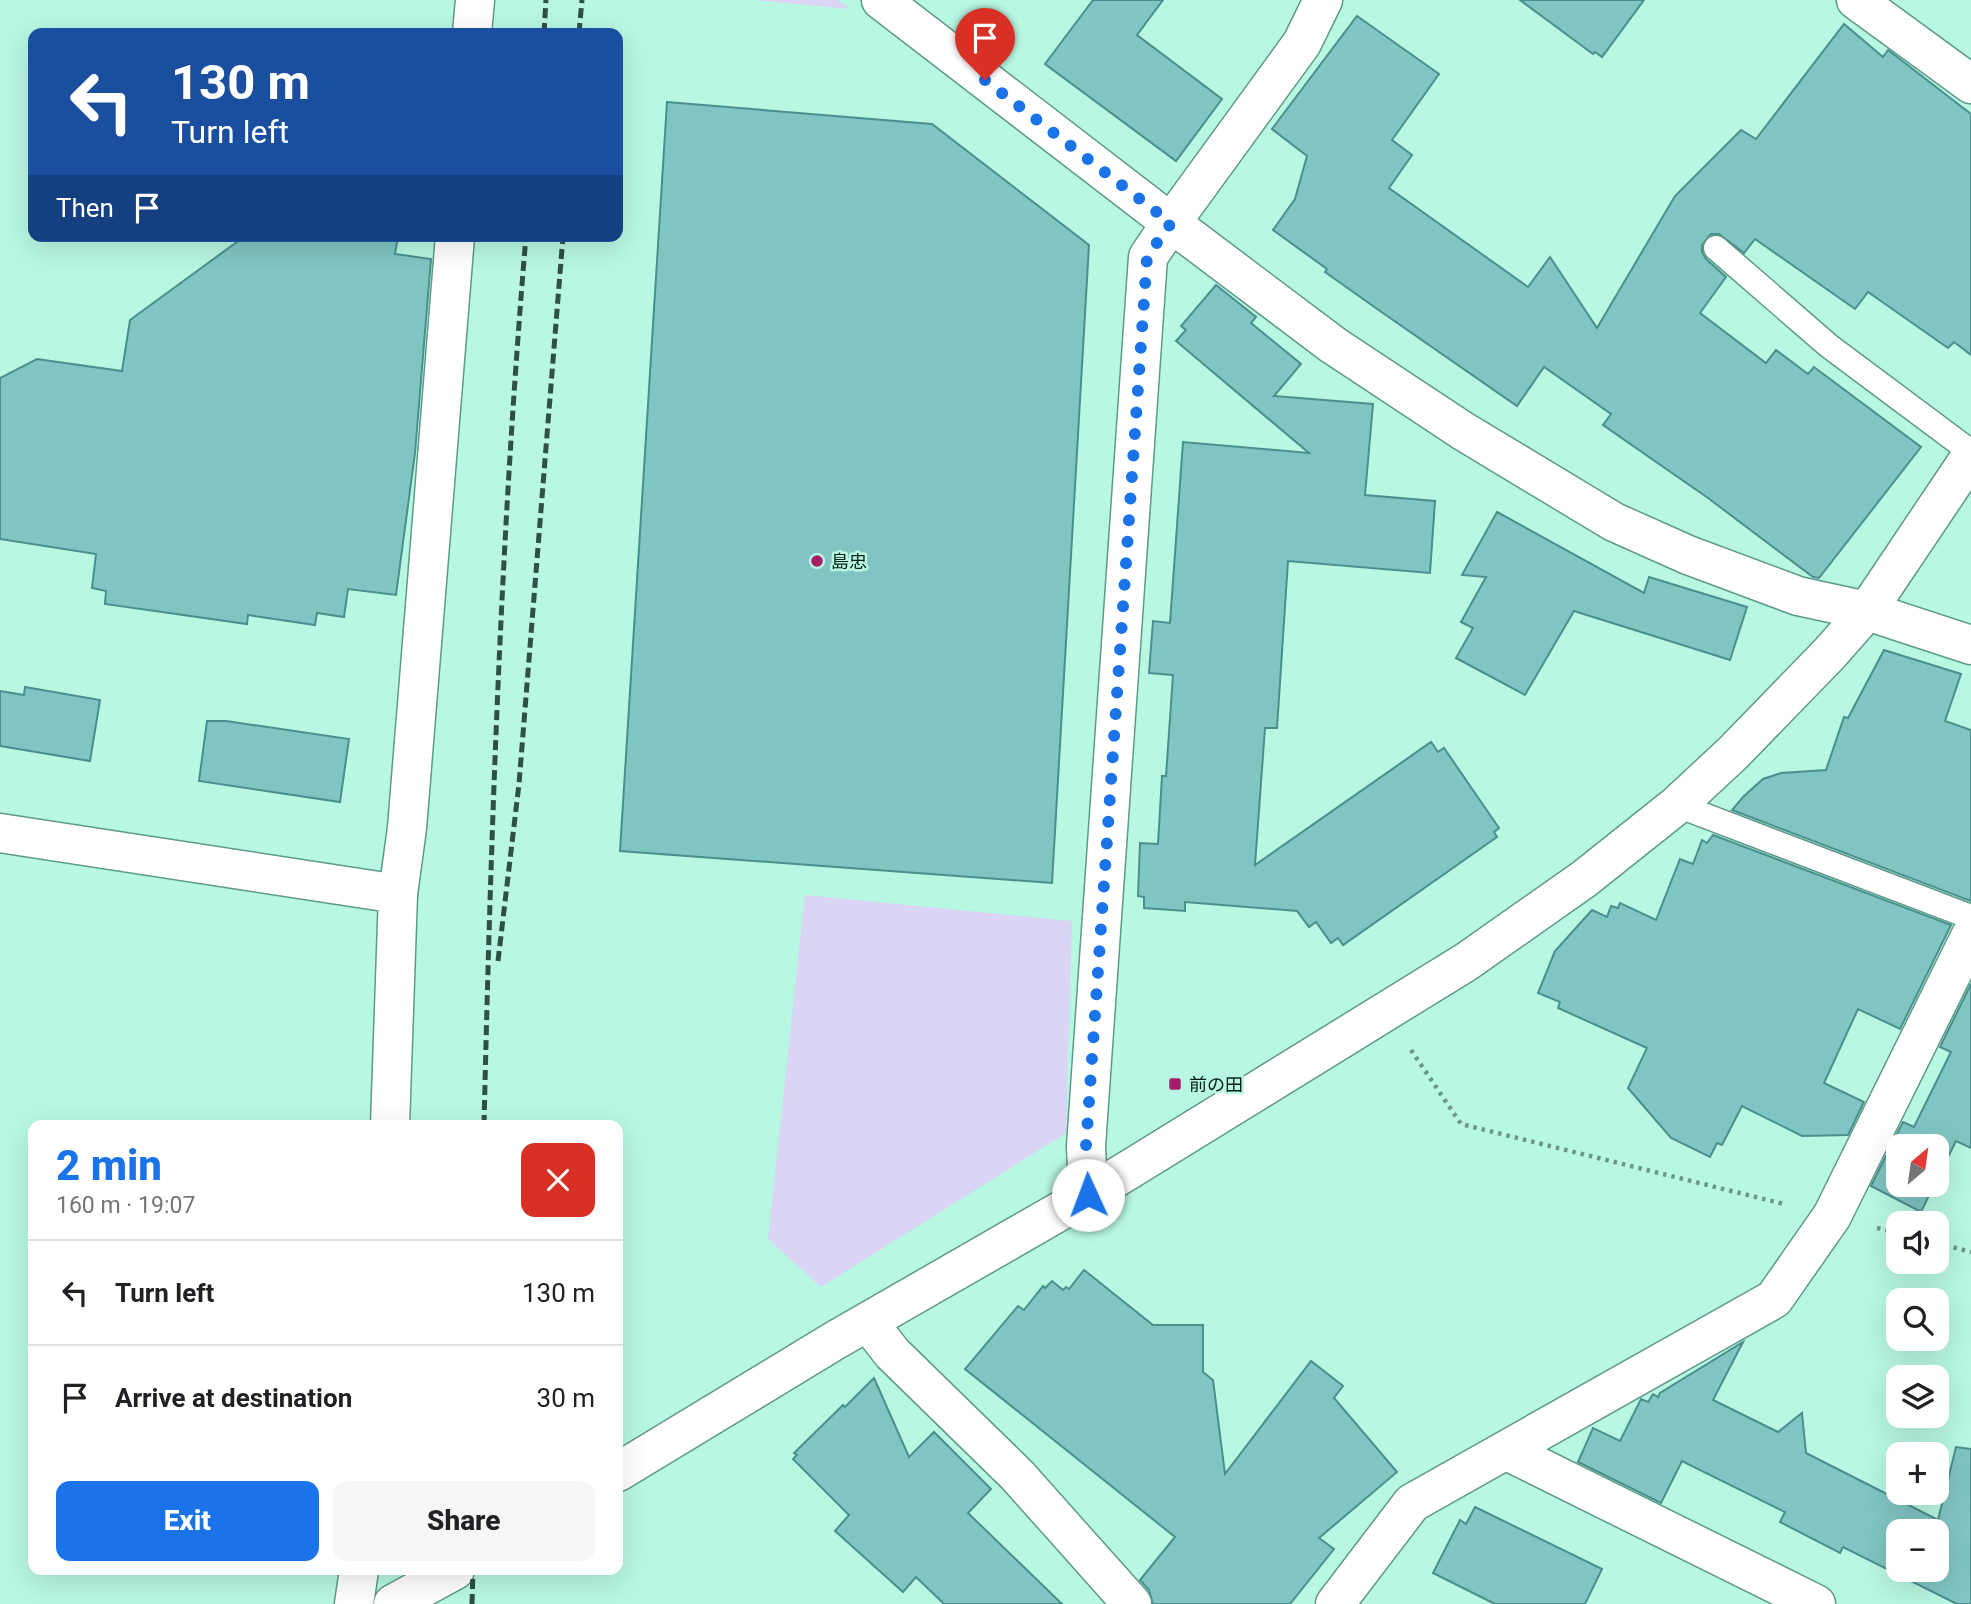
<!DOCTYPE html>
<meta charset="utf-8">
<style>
:root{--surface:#fff;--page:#f6f6f6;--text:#202124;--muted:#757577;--line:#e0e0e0;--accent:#1a73e8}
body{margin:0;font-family:Roboto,"Noto Sans JP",sans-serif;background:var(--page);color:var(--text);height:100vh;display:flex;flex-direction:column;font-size:26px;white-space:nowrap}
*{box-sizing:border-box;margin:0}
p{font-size:23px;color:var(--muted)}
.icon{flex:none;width:38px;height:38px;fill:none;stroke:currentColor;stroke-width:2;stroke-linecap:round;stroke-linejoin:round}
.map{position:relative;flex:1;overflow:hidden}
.sheet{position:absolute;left:28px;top:1120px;width:595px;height:455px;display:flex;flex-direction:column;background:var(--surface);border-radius:14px;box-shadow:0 7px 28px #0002}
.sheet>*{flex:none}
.hud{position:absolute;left:28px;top:28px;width:595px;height:214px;border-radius:14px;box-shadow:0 7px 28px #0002;background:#1a4fa0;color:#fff;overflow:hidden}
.needle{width:46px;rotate:29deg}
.fabs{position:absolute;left:1886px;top:1134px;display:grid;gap:14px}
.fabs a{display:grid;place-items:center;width:63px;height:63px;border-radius:14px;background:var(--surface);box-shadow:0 7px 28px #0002;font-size:35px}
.pin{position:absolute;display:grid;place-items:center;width:60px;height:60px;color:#fff;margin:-72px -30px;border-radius:50% 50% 50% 0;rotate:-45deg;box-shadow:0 0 7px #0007}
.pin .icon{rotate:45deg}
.me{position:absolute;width:77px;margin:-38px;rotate:358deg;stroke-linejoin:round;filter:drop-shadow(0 0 5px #0008)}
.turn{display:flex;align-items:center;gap:24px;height:147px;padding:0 28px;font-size:32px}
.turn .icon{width:91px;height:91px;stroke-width:2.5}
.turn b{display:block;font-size:49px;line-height:60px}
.then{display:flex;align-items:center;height:66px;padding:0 28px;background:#0003;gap:14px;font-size:26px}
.round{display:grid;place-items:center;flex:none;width:74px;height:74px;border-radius:14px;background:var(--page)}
.head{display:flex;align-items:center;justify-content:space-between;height:119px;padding:0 28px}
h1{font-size:42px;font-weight:800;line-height:52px;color:var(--accent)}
.cta{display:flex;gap:14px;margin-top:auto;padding:14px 28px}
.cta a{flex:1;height:80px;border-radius:14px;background:var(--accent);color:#fff;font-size:28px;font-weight:800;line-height:80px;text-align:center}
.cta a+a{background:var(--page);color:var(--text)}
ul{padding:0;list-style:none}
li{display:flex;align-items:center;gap:21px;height:105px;padding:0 28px;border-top:2px solid var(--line)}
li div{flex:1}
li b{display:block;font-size:26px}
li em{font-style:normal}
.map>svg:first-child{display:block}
.green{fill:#dad5f4}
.building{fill:#80c5c2;stroke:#4b8f8d;stroke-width:2;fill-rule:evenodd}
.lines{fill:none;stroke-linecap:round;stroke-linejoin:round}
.service-casing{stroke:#5d9a87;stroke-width:27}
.minor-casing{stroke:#5d9a87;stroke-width:41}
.tertiary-casing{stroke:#5d9a87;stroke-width:41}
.path{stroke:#699889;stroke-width:4.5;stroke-dasharray:3.5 5;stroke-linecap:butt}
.service{stroke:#fff;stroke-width:24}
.minor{stroke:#fff;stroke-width:38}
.tertiary{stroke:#fff;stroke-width:38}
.rail{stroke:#2e5046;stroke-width:5;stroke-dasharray:10 5;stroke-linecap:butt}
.route{stroke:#1a73e8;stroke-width:12;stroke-dasharray:0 21.6}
.poi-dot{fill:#a51e69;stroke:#b8f7e2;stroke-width:2.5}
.labels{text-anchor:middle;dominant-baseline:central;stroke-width:5;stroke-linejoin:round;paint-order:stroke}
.poi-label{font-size:18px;fill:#051f18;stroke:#b8f7e2;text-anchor:start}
</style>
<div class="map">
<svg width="1971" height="1604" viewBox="0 0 1971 1604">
<rect width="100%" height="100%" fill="#b8f7e2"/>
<g class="green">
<path d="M 755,0 L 838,0 L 850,9 Z"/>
<path d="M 805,895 L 1072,921 L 1066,1133 L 821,1287 L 768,1239 Z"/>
</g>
<g class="building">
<path d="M 1093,0 L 1163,0 L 1137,35 L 1222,99 L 1176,161 L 1045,64 Z"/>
<path d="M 1520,0 L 1644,0 L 1602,57 L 1595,52 L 1593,54 Z"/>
<path d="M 1357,16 L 1439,74 L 1392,140 L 1412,155 L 1389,188 L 1528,287 L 1550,257 L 1597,328 L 1675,196 L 1741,130 L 1756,139 L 1844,24 L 1883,57 L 1888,50 L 1971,114 L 1971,355 L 1954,342 L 1948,348 L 1868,292 L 1855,309 L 1755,239 L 1744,253 L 1719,234 L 1711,234 L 1702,245 L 1702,252 L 1706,259 L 1726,277 L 1700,313 L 1766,363 L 1776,350 L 1808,374 L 1814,367 L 1921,447 L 1819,578 L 1813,577 L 1708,498 L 1603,425 L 1611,414 L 1544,367 L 1517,406 L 1380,311 L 1325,272 L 1327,269 L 1273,230 L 1295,199 L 1307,156 L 1272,129 Z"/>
<path d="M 667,102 L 932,124 L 1089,245 L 1052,883 L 620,851 Z"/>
<path d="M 245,236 L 398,236 L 395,254 L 431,259 L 415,453 L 396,595 L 348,589 L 344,617 L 317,613 L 315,625 L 248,615 L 247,624 L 105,604 L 106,591 L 92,588 L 96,554 L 0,539 L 0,378 L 37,359 L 122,371 L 130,320 Z"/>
<path d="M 1216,285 L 1256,317 L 1251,323 L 1301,364 L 1274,396 L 1373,404 L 1365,495 L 1435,501 L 1430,573 L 1288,561 L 1277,728 L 1265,728 L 1255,865 L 1431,742 L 1438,752 L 1444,748 L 1499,828 L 1494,832 L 1497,837 L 1343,945 L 1338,938 L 1331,943 L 1316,922 L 1309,927 L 1297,911 L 1185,902 L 1185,911 L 1144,908 L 1144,897 L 1138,896 L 1140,843 L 1158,844 L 1162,776 L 1166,776 L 1173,675 L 1149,673 L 1153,621 L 1170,623 L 1183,442 L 1309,453 L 1176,341 L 1186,330 L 1181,326 Z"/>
<path d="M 1497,512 L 1644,593 L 1649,577 L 1747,607 L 1730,660 L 1574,611 L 1525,695 L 1456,658 L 1473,628 L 1461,622 L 1486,577 L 1462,575 Z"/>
<path d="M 1884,650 L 1961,674 L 1945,721 L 1971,730 L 1971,901 L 1732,810 L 1743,797 L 1763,779 L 1781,773 L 1826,770 L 1844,717 L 1848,718 Z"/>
<path d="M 25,687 L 100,700 L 90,761 L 0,746 L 0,691 L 24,695 Z"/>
<path d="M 207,721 L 226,721 L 349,739 L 340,802 L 199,781 Z"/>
<path d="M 1713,835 L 1951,925 L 1900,1029 L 1858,1009 L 1824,1083 L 1864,1102 L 1848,1135 L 1802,1136 L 1742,1106 L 1722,1145 L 1717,1143 L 1710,1157 L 1671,1138 L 1628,1088 L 1647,1048 L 1558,1008 L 1560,1002 L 1538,993 L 1555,951 L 1592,910 L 1607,917 L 1611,906 L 1618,908 L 1620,903 L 1656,920 L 1680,859 L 1693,864 L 1702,840 L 1707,843 Z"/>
<path d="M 1971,984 L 1971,1148 L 1956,1141 L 1937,1179 L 1937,1146 L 1899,1146 L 1899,1185 L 1934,1185 L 1921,1212 L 1871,1186 L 1903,1122 L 1914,1127 L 1951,1052 L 1940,1047 Z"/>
<path d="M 1084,1270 L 1153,1325 L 1203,1325 L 1203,1372 L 1213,1380 L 1225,1474 L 1311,1361 L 1343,1386 L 1334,1398 L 1397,1472 L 1319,1538 L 1334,1549 L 1290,1604 L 1153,1604 L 1149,1590 L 1140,1580 L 1175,1537 L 965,1369 L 1018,1306 L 1024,1310 L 1043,1286 L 1045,1288 L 1052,1281 L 1063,1290 L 1066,1287 L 1069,1289 Z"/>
<path d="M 1743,1342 L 1713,1400 L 1778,1432 L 1802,1413 L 1806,1453 L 1938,1520 L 1956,1447 L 1971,1449 L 1971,1604 L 1957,1604 L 1843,1547 L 1840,1553 L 1780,1522 L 1785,1512 L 1682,1461 L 1661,1503 L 1578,1462 L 1593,1428 L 1620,1441 L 1641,1399 L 1648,1402 L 1653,1394 L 1658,1397 L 1660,1393 ZM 1899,1531 L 1937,1531 L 1937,1570 L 1899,1570 Z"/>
<path d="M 874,1378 L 909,1457 L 934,1432 L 991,1489 L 968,1513 L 1062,1604 L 944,1604 L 916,1577 L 903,1592 L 835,1531 L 849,1515 L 793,1459 L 797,1455 L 794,1453 L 843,1405 L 845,1407 Z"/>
<path d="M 1475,1507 L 1602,1569 L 1585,1604 L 1495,1604 L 1433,1573 L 1460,1520 L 1466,1524 Z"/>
</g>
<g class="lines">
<g class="service-casing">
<g id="service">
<path d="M 1716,248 L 1829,346 L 1971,452"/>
<path d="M 1677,805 L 1971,917"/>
</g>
</g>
<g class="minor-casing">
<g id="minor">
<path d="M 881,0 L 1171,223 L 1148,257 L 1086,1146 L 1088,1195"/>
<path d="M 1323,0 L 1302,43 L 1171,223 L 1333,345 L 1463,431 L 1614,522 L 1688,555 L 1798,596 L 1867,611 L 1971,645"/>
<path d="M 1856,0 L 1971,84"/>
<path d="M 472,33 L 475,0"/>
<path d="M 398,894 L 407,828 L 455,236"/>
<path d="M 868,1322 L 892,1353 L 1017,1475 L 1132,1604"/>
<path d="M 1507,1451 L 1816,1604"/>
<path d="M 1335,1604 L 1412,1503 L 1774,1299 L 1832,1216 L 1971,935"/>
</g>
</g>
<g class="tertiary-casing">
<g id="tertiary">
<path d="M 0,833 L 398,894 L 390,1125"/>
<path d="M 618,1472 L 834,1341 L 1088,1195 L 1466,962 L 1584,879 L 1677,805 L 1733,753 L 1830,653 L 1867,611 L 1971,456"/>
<path d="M 354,1604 L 359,1570"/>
<path d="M 393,1604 L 455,1570"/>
</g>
</g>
<g class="path">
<path d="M 1411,1050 L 1461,1124 L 1784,1204"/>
<path d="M 1877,1228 L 1899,1233"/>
<path d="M 1937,1243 L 1971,1252"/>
</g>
<use href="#service" class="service"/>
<use href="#minor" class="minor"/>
<use href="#tertiary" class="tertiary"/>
<g class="rail">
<path d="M 544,33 L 546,0"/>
<path d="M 579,33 L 582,0"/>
<path d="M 498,961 L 519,784 L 563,236"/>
<path d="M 484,1125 C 491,829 501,532 526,236"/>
<path d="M 472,1604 L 473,1570"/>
</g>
</g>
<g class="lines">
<path class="route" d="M 985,80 L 1171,223 L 1147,257 L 1086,1146 L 1088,1195"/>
</g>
<g class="poi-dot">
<circle cx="817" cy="561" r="7"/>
<rect x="1168" y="1077" width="14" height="14" rx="3.5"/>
</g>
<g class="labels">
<g class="poi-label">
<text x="831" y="561">島忠</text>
<text x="1189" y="1084">前の田</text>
</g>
</g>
</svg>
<div class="fabs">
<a><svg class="needle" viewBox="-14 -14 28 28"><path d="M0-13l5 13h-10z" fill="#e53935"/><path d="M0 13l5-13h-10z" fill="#757577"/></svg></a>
<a><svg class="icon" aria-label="sound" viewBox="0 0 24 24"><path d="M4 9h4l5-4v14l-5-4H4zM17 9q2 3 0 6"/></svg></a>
<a><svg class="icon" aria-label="search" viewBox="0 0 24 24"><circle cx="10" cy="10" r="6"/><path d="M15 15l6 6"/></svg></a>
<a><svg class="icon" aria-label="layers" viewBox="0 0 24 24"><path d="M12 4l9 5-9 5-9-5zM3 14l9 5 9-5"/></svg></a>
<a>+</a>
<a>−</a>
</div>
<div class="pin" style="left:985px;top:80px;background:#d93025"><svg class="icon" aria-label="arrive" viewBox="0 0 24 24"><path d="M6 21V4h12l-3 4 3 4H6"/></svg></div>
<svg class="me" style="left:1088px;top:1195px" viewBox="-20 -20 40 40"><circle r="19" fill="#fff"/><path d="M0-13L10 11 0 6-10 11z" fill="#1a73e8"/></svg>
<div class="hud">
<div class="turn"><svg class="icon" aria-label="left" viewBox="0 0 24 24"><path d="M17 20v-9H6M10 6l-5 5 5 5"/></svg><div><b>130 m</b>Turn left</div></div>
<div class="then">Then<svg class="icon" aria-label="arrive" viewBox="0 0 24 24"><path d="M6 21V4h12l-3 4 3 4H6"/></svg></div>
</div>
<section class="sheet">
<div class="head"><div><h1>2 min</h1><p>160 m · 19:07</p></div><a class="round" style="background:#d93025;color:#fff"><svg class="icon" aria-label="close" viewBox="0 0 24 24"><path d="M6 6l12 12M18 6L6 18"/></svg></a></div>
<ul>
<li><svg class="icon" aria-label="left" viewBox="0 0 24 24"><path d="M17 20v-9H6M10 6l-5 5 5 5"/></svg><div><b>Turn left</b></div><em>130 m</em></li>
<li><svg class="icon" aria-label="arrive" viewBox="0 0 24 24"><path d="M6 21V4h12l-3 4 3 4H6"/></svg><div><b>Arrive at destination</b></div><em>30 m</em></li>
</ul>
<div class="cta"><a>Exit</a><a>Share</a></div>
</section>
</div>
